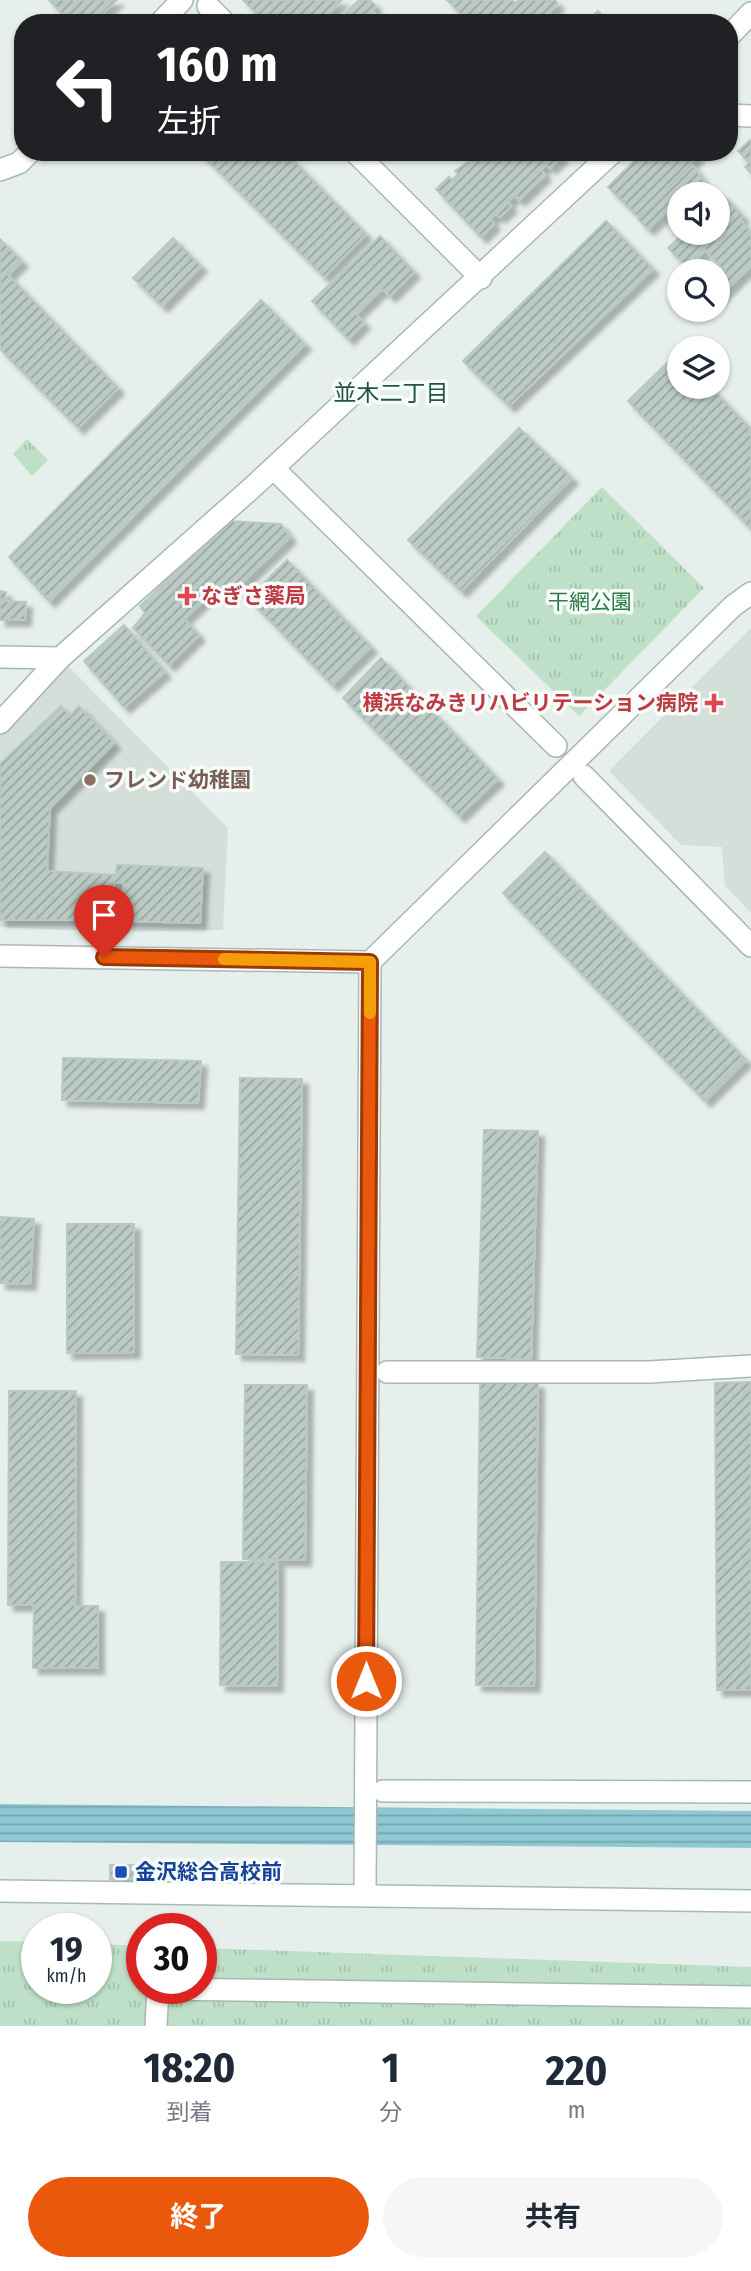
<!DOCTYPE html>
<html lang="ja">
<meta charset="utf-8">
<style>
:root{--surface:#fff;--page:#f6f6f7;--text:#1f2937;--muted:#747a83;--accent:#ea580c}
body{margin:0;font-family:"Fira Sans Condensed","Noto Sans JP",sans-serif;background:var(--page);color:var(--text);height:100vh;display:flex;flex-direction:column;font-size:26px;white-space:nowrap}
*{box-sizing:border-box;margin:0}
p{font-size:23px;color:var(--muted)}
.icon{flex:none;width:38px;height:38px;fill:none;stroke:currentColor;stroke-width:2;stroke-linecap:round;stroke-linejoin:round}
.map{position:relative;height:2026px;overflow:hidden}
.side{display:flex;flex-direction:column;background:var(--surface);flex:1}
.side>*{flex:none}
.hud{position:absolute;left:14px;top:14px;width:724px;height:147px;border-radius:28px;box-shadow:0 2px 5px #0004;background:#202124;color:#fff;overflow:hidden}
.fabs{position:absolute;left:667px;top:182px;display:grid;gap:14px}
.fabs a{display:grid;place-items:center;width:63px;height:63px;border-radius:50%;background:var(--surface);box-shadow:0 2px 5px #0004;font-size:35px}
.speed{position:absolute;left:21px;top:1913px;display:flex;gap:14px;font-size:35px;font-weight:700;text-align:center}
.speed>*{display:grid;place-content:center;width:91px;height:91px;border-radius:50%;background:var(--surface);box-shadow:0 2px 5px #0004;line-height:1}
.speed small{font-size:18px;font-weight:400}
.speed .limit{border:10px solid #d22;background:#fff;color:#111}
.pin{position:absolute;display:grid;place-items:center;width:60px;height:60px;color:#fff;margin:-72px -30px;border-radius:50% 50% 50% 0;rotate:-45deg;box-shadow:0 0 7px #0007}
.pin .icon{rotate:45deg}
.me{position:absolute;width:77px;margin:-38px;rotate:0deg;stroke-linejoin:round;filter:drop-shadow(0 0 5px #0008)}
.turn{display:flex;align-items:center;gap:24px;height:147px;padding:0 28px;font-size:32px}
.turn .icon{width:91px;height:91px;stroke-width:2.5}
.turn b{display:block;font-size:49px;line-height:60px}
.eta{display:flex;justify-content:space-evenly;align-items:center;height:119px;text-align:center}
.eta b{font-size:42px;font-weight:700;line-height:49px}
.button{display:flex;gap:14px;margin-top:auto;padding:14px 28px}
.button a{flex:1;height:80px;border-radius:42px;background:var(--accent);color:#fff;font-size:28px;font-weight:700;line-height:80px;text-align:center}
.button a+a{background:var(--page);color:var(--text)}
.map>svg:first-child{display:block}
.built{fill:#d4dfda}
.park{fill:url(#park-tufts)}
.water{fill:url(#water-rules)}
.building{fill:url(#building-hatch);stroke:#b8c9c2;stroke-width:2;filter:url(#shadow)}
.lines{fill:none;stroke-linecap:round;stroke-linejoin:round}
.street-casing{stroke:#a8b8b2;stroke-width:24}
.secondary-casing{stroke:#a4bbb3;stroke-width:24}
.street{stroke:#fff;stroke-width:21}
.secondary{stroke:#fff;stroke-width:21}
.route-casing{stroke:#983908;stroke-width:18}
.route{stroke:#ea580c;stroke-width:12}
.slow{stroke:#f59e0b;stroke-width:12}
.health-dot{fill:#e0444e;stroke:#f7fbf9;stroke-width:2.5}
.education-dot{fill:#8d6e63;stroke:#f7fbf9;stroke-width:2.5}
.transit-dot{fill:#1a4fb4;stroke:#f7fbf9;stroke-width:2.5}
.labels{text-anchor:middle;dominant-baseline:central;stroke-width:7;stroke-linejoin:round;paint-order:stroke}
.health-label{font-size:21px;font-weight:bold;fill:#be3a42;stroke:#f7fbf9;text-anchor:start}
.park-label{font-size:21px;fill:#2d7a4b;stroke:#f7fbf9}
.education-label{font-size:21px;font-weight:bold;fill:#785e54;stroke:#f7fbf9;text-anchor:start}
.transit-label{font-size:21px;font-weight:bold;fill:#164399;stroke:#f7fbf9;text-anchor:start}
.neighbourhood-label{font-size:23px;fill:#1f5548;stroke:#f7fbf9}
</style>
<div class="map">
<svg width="751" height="2026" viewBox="0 0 751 2026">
<defs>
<pattern id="park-tufts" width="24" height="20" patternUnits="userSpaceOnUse" patternTransform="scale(1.75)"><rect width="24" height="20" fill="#bfe0c8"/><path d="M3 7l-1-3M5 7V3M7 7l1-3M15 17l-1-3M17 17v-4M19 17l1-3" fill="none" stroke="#a4c1ad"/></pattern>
<pattern id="water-rules" width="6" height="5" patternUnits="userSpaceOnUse" patternTransform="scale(1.75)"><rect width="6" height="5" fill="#8ec9d4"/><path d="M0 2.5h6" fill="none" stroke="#74a5ad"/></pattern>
<pattern id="building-hatch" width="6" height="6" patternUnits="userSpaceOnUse" patternTransform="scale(1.75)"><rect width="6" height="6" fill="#bbcac4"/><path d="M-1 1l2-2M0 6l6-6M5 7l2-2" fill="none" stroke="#98a6a0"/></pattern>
<filter id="shadow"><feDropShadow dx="6" dy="6" stdDeviation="2" flood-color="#0004"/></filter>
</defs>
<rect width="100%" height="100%" fill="#e6efeb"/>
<g class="built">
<path d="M 751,628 L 751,913 L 725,886 L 722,847 L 681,845 L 609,771 Z"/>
<path d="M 66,664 L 228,828 L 223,930 L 111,932 L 0,927 L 0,732 Z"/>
</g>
<g class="park">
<path d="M 27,439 L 48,460 L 32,476 L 13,454 Z"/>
<path d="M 602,487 L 704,588 L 579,716 L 476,616 Z"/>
<path d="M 0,1941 L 37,1942 L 37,1988 L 96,1988 L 96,1944 L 142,1946 L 142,1988 L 201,1988 L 201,1948 L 751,1967 L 751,2026 L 0,2026 Z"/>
</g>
<path class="water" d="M 0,1804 L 751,1811 L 751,1848 L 0,1842 Z"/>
<g class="building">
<path d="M 49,0 L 117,0 L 93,23 L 70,23 Z"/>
<path d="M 243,0 L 342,0 L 320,23 L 266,23 Z"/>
<path d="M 359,0 L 370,0 L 376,6 L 372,10 L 382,22 L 335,23 Z"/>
<path d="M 447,0 L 512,0 L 515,3 L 519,0 L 555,0 L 558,4 L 539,23 L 470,23 Z"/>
<path d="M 598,11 L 609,23 L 587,23 L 586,22 Z"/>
<path d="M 750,140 L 751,141 L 751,173 L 745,167 L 749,163 L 738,151 Z"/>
<path d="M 199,152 L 285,152 L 366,234 L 324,277 Z"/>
<path d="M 472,152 L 558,152 L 562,157 L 550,168 L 546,164 L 541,170 L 545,175 L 519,200 L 515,195 L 507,202 L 511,206 L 500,217 L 496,214 L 490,219 L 494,224 L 481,237 L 436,189 L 449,177 L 452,180 L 458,174 L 455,171 L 476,156 Z"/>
<path d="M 643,152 L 695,152 L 698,156 L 637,216 L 608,187 Z"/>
<path d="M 693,166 L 714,194 L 679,194 L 679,225 L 666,212 L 648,229 L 638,219 Z"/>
<path d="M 722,194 L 743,216 L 740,220 L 751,232 L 751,266 L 718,298 L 718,278 L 725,271 L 705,250 L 688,268 L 668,248 L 684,233 L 718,233 L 718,198 Z"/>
<path d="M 606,221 L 653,269 L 509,406 L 463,361 Z"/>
<path d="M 380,236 L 414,272 L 390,296 L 382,289 L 356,314 L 364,323 L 348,339 L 312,301 Z"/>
<path d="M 173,238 L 201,266 L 162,306 L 133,278 Z"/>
<path d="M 0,239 L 22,261 L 8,275 L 118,388 L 78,428 L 0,349 Z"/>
<path d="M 261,300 L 305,344 L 49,601 L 9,557 Z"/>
<path d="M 677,353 L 679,387 L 710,387 L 751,429 L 751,529 L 628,401 Z"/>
<path d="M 519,428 L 572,478 L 461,591 L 408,540 Z"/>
<path d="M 228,521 L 281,524 L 290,537 L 224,600 L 214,591 L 184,619 L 199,635 L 169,665 L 133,628 L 145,613 L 140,606 Z"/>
<path d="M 287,560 L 371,647 L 332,685 L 248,598 Z"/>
<path d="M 0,591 L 6,592 L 5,601 L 26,602 L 25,620 L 0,620 Z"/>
<path d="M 124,625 L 165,672 L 124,707 L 84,661 Z"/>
<path d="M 381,658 L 498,779 L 459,816 L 343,698 Z"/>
<path d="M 61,706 L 70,716 L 79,706 L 114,743 L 50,808 L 47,871 L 116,875 L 117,865 L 203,868 L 200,923 L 122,921 L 124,883 L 114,883 L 112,920 L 0,920 L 0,764 Z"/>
<path d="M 545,852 L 746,1060 L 705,1101 L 503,893 Z"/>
<path d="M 63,1058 L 201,1061 L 198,1103 L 62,1100 Z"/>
<path d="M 240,1078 L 302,1079 L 298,1355 L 236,1354 Z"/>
<path d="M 484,1130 L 538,1131 L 531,1359 L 477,1357 Z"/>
<path d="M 0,1217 L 34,1219 L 30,1284 L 0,1283 Z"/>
<path d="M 67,1224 L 134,1224 L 134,1352 L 67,1353 Z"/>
<path d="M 480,1382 L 538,1383 L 534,1686 L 476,1685 Z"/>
<path d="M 751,1382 L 751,1690 L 717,1690 L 715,1383 Z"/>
<path d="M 245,1385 L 307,1385 L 305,1560 L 243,1559 Z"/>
<path d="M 9,1391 L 76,1391 L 75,1606 L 98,1606 L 98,1668 L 33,1668 L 34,1605 L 8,1605 Z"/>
<path d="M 221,1562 L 278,1562 L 277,1686 L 220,1685 Z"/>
<path d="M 110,1865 L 134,1865 L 133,1879 L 110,1879 Z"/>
</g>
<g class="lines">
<g class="street-casing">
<g id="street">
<path d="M 208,6 L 225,23"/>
<path d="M 160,23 L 182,0"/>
<path d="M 730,35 L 751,13"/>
<path d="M 730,115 L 751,116"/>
<path d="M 355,152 L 481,278"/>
<path d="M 0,170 L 19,163 L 30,152"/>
<path d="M 273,468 L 556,746"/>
<path d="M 0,657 L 60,658 L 255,485 L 613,152"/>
<path d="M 0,723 L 60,658"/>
<path d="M 584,776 L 751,946"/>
<path d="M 0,956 L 370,962 L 733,606 L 751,593"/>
<path d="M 387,1372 L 649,1372 L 751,1366"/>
<path d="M 383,1791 L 751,1792"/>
<path d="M 365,1895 L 370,962"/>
<path d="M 158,1989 L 751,1997"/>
<path d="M 156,2026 L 158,1988"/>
</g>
</g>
<g class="secondary-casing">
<path id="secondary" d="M 0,1891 L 751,1901"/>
</g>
<use href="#street" class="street"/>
<use href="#secondary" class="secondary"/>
</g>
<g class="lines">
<g class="route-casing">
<path id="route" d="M 104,957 L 370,962 L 366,1681"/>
</g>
<use href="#route" class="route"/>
<path class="slow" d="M 224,959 L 370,962 L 370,1013"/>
</g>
<g class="health-dot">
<path d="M183.5 585.5h7v7h7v7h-7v7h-7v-7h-7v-7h7z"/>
<path d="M710.5 692.5h7v7h7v7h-7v7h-7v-7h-7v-7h7z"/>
</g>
<circle class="education-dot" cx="90" cy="780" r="7"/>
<rect class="transit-dot" x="114" y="1865" width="14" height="14" rx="3.5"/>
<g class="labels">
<g class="health-label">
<text x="201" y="596">なぎさ薬局</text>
<text x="698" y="703" text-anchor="end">横浜なみきリハビリテーション病院</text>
</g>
<g class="park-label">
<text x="590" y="602">干網公園</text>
</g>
<g class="education-label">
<text x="104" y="780">フレンド幼稚園</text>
</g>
<g class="transit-label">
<text x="135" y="1872">金沢総合高校前</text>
</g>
<g class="neighbourhood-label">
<text x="391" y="393">並木二丁目</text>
</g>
</g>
</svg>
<div class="fabs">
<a><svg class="icon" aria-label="sound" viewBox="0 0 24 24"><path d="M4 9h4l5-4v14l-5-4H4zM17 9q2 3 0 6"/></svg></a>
<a><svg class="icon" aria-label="search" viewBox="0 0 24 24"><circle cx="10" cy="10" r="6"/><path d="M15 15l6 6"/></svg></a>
<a><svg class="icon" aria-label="layers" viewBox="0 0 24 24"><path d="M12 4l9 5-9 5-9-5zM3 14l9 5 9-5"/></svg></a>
</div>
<div class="speed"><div>19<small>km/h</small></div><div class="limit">30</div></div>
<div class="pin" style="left:104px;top:957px;background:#d93025"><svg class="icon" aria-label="arrive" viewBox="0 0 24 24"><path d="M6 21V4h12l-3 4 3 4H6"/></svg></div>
<svg class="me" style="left:366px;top:1681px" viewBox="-20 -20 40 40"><circle r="17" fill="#ea580c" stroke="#fff" stroke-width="3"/><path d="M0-11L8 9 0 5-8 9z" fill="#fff"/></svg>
<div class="hud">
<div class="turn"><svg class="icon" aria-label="left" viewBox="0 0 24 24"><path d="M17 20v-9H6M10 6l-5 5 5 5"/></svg><div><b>160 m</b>左折</div></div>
</div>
</div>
<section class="side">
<div class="eta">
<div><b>18:20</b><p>到着</p></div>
<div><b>1</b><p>分</p></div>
<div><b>220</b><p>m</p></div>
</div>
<div class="button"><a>終了</a><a>共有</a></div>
</section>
